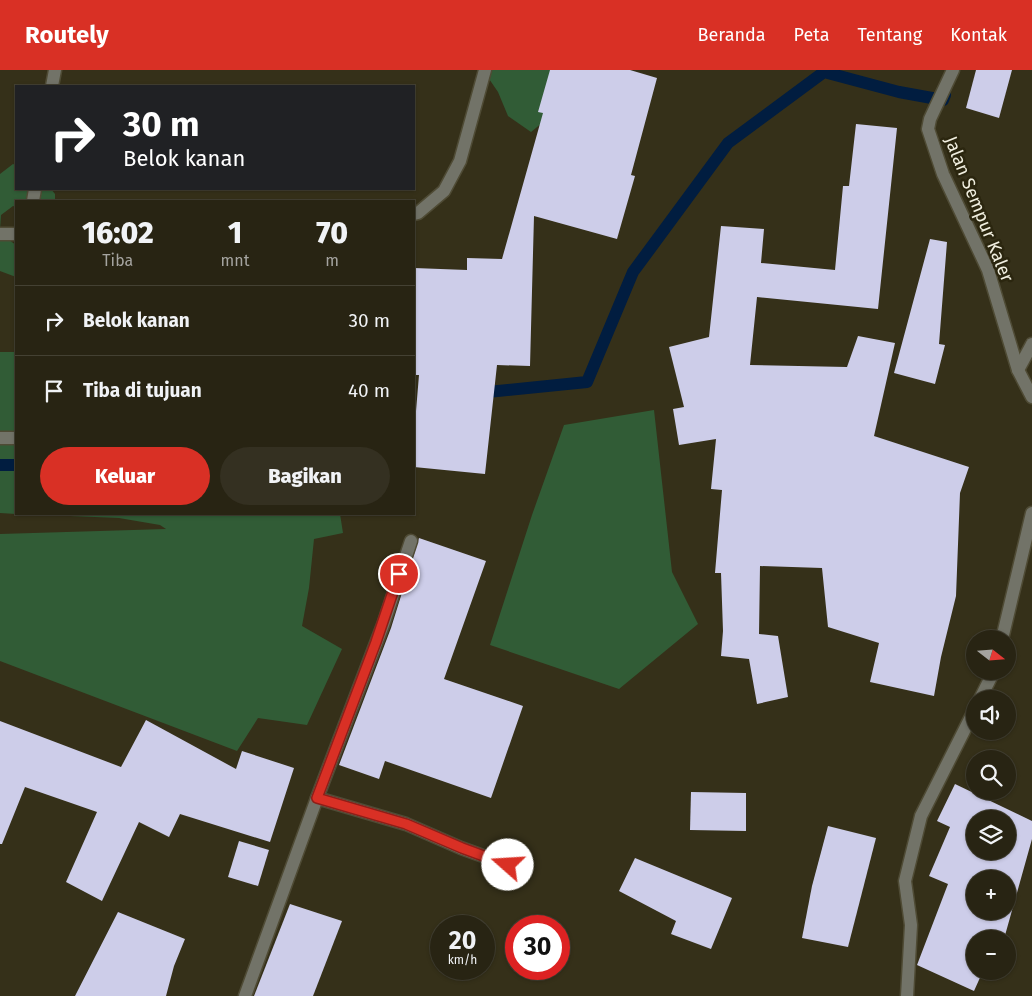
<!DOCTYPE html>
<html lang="id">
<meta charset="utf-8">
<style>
:root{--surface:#282413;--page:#343021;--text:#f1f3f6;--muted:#a5a4a0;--line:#444133;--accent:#d93025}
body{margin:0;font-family:"Fira Sans",sans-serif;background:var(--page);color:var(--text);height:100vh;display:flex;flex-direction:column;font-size:19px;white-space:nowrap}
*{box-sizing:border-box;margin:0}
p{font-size:16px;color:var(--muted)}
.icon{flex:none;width:28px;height:28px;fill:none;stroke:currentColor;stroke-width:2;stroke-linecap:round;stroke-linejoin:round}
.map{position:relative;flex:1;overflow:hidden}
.panel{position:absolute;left:15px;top:130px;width:400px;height:315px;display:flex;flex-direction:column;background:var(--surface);border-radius:0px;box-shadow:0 1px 4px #0004,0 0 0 1px var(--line)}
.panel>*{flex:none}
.hud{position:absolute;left:15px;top:15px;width:400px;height:105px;border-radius:0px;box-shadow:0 1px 4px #0004,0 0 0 1px var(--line);background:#202124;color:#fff;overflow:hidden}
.needle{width:32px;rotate:107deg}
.buttons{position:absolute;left:966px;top:560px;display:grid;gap:10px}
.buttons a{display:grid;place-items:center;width:50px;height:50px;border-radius:50%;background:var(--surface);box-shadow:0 1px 4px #0004,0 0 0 1px var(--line);font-size:25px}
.speed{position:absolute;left:430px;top:845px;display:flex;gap:10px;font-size:25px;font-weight:700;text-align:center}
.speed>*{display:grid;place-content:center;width:65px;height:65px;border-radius:50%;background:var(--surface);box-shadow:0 1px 4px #0004,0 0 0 1px var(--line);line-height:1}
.speed small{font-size:12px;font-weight:400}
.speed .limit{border:8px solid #d22;background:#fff;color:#111}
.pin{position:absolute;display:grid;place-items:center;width:42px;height:42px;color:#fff;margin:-21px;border:2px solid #fff;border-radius:50%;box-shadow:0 1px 5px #0007}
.me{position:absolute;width:55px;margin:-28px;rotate:289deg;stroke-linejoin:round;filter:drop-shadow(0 0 4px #0008)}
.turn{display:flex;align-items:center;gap:18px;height:105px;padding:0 25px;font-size:22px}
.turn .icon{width:65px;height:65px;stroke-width:2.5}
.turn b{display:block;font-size:35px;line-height:42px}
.eta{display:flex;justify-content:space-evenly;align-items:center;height:85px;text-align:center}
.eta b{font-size:30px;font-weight:800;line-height:35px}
.button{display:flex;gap:10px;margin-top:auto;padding:10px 25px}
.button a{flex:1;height:58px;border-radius:30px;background:var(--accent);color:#fff;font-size:20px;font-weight:800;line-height:58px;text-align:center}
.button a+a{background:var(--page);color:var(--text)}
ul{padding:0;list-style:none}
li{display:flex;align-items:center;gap:15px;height:70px;padding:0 25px;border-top:1px solid var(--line)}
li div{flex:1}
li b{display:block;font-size:19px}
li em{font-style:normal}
header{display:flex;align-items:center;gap:30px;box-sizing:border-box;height:70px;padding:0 25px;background:var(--accent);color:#fff}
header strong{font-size:24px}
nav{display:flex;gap:28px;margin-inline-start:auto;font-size:18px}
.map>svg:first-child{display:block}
.green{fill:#315c36}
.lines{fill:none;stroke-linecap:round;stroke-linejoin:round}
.stream{stroke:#011d40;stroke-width:12}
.building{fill:#cdcde9;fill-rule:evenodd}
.lane-casing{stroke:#4f4b35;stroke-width:15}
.street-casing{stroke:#4f4b35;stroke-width:15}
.lane{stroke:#727368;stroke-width:12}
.street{stroke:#727368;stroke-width:12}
.route-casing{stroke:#8d1f18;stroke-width:12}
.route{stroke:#d93025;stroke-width:9}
.labels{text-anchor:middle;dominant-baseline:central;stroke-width:5;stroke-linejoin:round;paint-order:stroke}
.street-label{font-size:18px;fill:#f1efe0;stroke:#2b260f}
</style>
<header>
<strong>Routely</strong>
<nav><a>Beranda</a><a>Peta</a><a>Tentang</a><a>Kontak</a></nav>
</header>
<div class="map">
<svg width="1032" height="926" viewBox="0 0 1032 926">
<rect width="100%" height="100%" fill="#353019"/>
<g class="green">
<path d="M 483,0 L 566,0 L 553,44 L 531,62 L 508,46 L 498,22 Z"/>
<path d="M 13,94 L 16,95 L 16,119 L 51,119 L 55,124 L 55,131 L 16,131 L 16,137 L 13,136 L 1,145 L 0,160 L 9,170 L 16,175 L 16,207 L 0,201 L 0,104 Z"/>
<path d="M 0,282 L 16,282 L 16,444 L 0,443 Z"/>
<path d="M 654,340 L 672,502 L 698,554 L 619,619 L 490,575 L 532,445 L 564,355 Z"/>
<path d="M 21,444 L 340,444 L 343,463 L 314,469 L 309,518 L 302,556 L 342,579 L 307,655 L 258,648 L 237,681 L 0,591 L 0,464 L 166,459 L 160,455 L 119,448 Z"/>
</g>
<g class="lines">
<g class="stream">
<path d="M 478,323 L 587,312 L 633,202 L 728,73 L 824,2 L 899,22 L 943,30 L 945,25"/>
<path d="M 0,395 L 16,395"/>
</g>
</g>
<g class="building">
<path d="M 550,0 L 630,0 L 657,8 L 631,105 L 635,106 L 617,169 L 534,146 L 530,296 L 497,295 L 485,404 L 414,397 L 414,365 L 419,305 L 414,305 L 414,198 L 467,200 L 467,188 L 502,189 L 543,43 L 538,42 Z"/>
<path d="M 976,0 L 1012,0 L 999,48 L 966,38 Z"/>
<path d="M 856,54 L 897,58 L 878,239 L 757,227 L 750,295 L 847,297 L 858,266 L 895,273 L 874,366 L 969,397 L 960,423 L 956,526 L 941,587 L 934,626 L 870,612 L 879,573 L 828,557 L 822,498 L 760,496 L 759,564 L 778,566 L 788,627 L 757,634 L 749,589 L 721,586 L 723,561 L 721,503 L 715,503 L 722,420 L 711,419 L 716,369 L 679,375 L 673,339 L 684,337 L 669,277 L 709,267 L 721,156 L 764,159 L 761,193 L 835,200 L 843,116 L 849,116 Z"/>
<path d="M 930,169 L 947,172 L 939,274 L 945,275 L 935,314 L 894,303 Z"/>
<path d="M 419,468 L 486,491 L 444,609 L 523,636 L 491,728 L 385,691 L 379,709 L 339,695 L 391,558 Z"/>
<path d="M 146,650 L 236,699 L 242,681 L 294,698 L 270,772 L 180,744 L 169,767 L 139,752 L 102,831 L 66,812 L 97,742 L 25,717 L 2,774 L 0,774 L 0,651 L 121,697 Z"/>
<path d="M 955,714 L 1032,751 L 1032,769 L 1004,869 L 975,869 L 975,901 L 983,901 L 974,921 L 917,895 L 948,814 L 929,806 L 950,757 L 937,751 ZM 975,749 L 1008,749 L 1008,781 L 975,781 ZM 975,809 L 1008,809 L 1008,841 L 975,841 Z"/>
<path d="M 691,722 L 746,723 L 746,761 L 690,760 Z"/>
<path d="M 828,756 L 876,768 L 848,877 L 802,868 L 812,816 Z"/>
<path d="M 239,771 L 269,780 L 258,816 L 228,807 Z"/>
<path d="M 635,788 L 732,828 L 711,879 L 671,864 L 676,851 L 619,821 Z"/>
<path d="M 290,834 L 342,851 L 313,926 L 254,926 Z"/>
<path d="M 118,842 L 185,869 L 174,896 L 166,926 L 75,926 Z"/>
</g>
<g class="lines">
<g class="lane-casing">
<path id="lane" d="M 1018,300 L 1032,274"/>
</g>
<g class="street-casing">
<g id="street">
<path d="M 953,0 L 930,49 L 928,59 L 943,104 L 988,200 L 1018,300 L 1032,327"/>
<path d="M 52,16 L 55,0"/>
<path d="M 33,131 L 35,119"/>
<path d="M 414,144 L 418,143 L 444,121 L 460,91 L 485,0"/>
<path d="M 0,164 L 16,164"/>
<path d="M 0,368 L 16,368"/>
<path d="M 1002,569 L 1032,443"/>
<path d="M 980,629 L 994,601"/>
<path d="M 317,728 L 406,754 L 461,778 L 508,795"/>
<path d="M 245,926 L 317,728 L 383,555 L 411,471"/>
<path d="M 907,926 L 911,855 L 905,811 L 921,746 L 975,639"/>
</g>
</g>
<use href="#lane" class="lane"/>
<use href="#street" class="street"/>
</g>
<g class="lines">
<g class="route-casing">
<path id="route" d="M 399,504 L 376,572 L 317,728 L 406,754 L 462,778 L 508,795"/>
</g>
<use href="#route" class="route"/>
</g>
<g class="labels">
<g class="street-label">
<text transform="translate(979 139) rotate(68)">Jalan Sempur Kaler</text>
</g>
</g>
</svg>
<div class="buttons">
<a><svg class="needle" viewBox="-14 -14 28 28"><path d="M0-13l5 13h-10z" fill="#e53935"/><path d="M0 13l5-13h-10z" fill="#a5a4a0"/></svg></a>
<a><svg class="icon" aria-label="sound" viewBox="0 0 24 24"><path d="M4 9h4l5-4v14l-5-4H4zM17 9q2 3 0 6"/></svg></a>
<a><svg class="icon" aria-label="search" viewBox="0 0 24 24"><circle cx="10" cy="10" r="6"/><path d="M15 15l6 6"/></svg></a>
<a><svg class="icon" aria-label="layers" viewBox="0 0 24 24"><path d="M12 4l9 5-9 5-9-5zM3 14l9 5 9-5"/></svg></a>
<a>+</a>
<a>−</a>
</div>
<div class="speed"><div>20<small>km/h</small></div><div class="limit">30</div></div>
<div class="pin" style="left:399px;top:504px;background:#d93025"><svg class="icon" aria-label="arrive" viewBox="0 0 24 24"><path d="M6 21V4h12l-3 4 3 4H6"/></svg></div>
<svg class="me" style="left:508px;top:795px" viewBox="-20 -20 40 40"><circle r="19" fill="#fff"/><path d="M0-13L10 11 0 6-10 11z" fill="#d93025"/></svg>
<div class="hud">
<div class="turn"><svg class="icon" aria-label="right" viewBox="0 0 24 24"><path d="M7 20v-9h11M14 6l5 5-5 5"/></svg><div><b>30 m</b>Belok kanan</div></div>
</div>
<section class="panel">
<div class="eta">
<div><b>16:02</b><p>Tiba</p></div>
<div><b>1</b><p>mnt</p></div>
<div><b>70</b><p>m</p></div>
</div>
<ul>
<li><svg class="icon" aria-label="right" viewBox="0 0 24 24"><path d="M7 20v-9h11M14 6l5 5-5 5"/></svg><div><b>Belok kanan</b></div><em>30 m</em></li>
<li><svg class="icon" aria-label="arrive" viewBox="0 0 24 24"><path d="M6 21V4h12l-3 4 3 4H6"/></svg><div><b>Tiba di tujuan</b></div><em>40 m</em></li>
</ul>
<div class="button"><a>Keluar</a><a>Bagikan</a></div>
</section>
</div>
